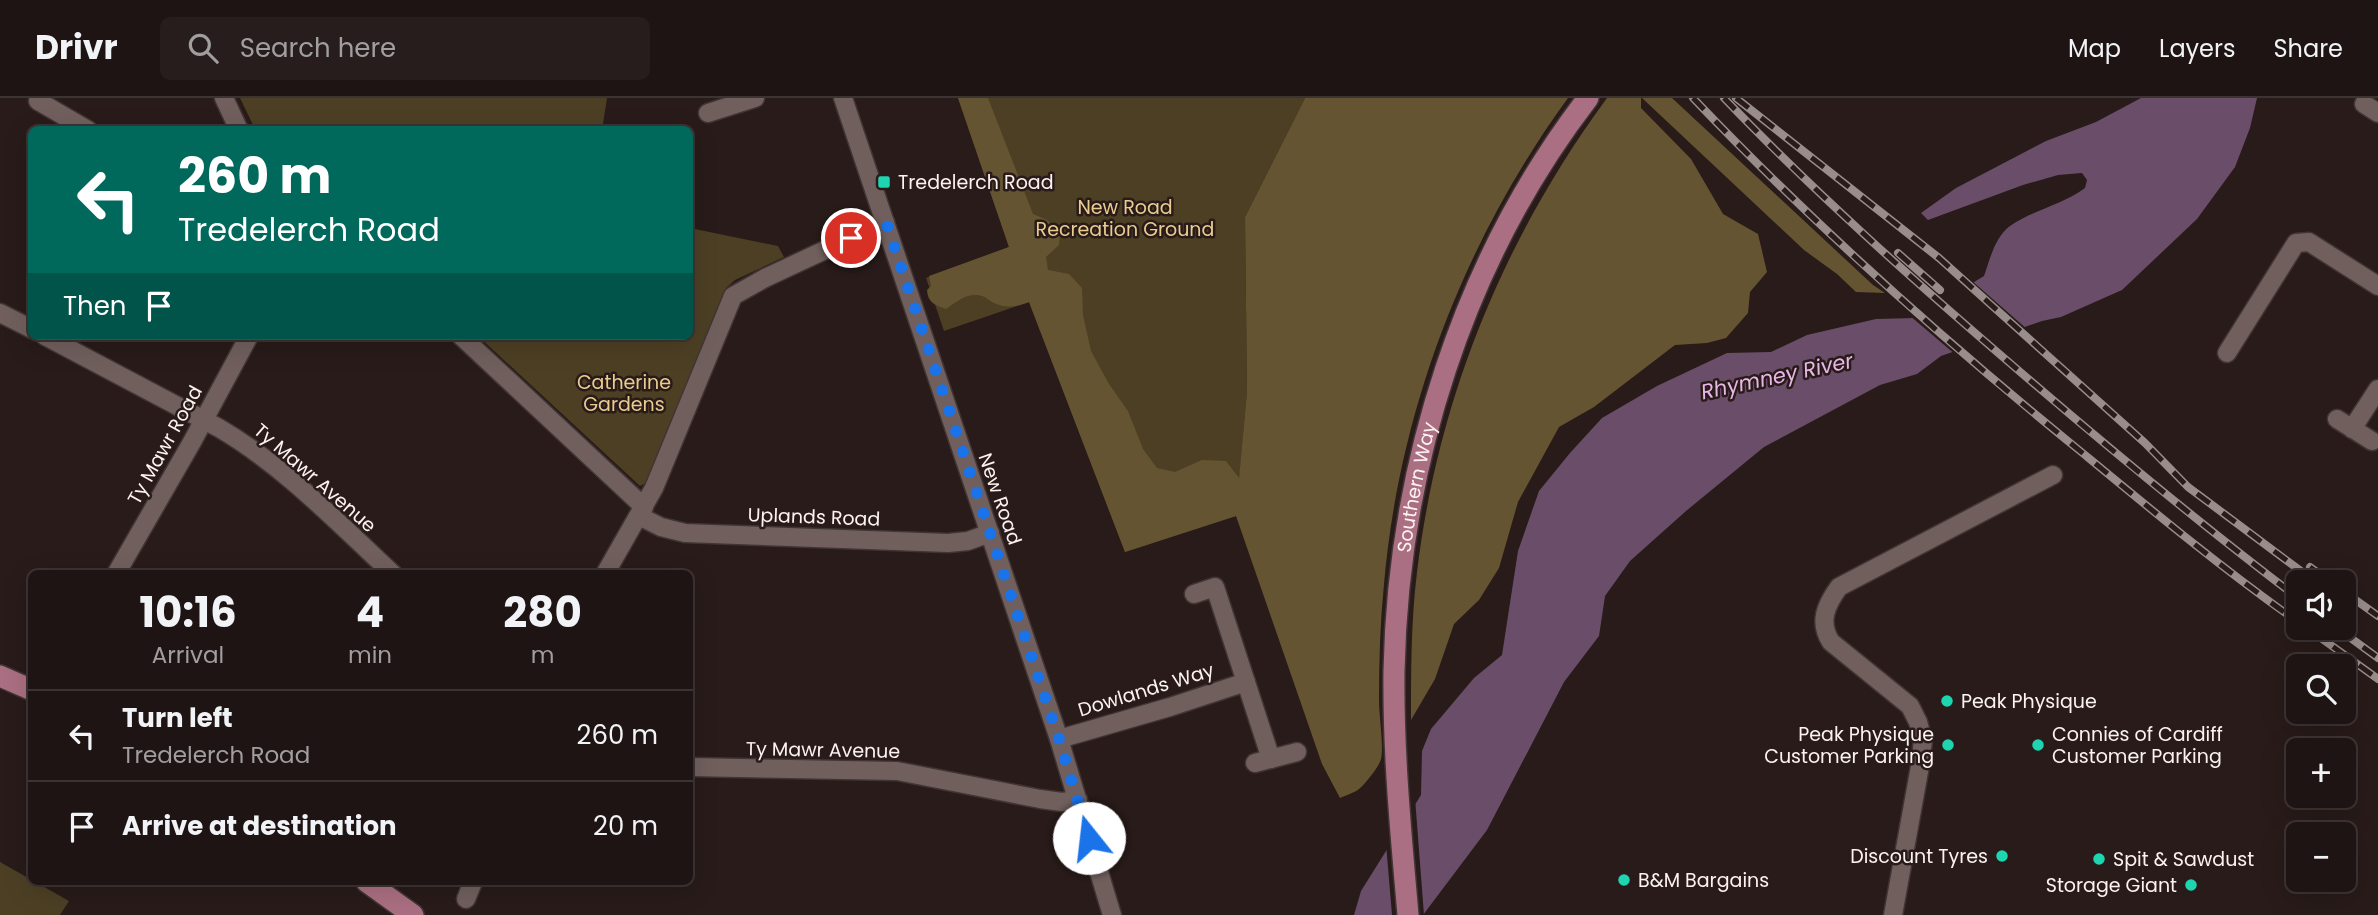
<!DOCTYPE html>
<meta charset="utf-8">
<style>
:root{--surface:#1e1413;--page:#261d1c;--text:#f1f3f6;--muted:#a19ea0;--line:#3c3333}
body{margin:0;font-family:Poppins,sans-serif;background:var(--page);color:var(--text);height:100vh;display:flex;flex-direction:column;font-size:26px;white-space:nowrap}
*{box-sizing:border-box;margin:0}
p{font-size:23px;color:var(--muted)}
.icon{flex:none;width:38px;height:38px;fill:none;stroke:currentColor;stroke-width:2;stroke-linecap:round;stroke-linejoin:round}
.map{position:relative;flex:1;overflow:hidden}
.sheet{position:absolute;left:28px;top:472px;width:665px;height:315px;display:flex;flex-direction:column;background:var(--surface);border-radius:10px;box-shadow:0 7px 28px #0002,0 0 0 2px var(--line)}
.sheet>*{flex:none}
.guide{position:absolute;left:28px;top:28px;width:665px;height:214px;border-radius:10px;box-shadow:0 7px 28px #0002,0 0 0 2px var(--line);background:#00695c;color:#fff;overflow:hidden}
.fabs{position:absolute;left:2286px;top:472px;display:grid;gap:14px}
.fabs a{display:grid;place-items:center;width:70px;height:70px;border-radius:10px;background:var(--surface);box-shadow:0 7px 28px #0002,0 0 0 2px var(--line);font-size:35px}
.pin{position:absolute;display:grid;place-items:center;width:60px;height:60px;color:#fff;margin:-30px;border:4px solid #fff;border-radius:50%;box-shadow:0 2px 7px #0007}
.me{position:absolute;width:77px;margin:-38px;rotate:344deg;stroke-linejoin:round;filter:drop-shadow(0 0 5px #0008)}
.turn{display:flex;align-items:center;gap:24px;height:147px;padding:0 35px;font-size:32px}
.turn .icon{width:91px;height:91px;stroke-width:2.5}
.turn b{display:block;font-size:49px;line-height:60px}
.then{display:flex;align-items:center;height:66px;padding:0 35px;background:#0003;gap:14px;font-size:26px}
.eta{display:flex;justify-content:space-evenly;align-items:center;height:119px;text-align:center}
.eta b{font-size:42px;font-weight:700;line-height:49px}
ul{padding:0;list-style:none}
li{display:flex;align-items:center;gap:21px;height:91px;padding:0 35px;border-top:2px solid var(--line)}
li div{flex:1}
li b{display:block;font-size:26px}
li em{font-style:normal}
header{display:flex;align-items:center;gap:42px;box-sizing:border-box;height:98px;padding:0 35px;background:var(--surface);border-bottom:2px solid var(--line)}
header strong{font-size:33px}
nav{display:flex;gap:38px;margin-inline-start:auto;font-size:24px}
.search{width:490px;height:63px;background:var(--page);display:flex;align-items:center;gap:18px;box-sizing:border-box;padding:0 24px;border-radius:10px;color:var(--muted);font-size:26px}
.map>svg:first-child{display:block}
.green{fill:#4c3f24}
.forest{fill:#655431}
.water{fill:#6a4e69}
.pier{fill:#281b19}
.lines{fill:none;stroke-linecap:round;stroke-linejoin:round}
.minor-casing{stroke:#403534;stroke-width:21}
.major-casing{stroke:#403534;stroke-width:24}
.minor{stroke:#705f5d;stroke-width:18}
.major{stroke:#aa6f82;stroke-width:21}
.rail-casing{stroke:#988d8b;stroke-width:8}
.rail{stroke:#281b19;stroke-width:5;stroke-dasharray:16;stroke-linecap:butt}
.route{stroke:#1a73e8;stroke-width:12;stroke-dasharray:0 21.6}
.poi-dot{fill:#1ed5b1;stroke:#281b19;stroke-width:2.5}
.labels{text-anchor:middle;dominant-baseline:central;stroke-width:5;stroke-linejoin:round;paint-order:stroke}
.poi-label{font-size:19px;fill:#fcf2f1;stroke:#281b19;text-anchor:start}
.park-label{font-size:19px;fill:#eacc8e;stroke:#281b19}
.street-label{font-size:19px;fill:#fcf2f1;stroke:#281b19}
.water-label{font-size:21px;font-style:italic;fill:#e8b6e7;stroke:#281b19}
</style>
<header>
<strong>Drivr</strong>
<div class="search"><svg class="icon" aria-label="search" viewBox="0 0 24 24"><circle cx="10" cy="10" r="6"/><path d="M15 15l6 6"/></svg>Search here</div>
<nav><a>Map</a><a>Layers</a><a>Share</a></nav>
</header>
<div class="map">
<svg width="2378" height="817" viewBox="0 0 2378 817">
<rect width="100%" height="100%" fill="#281b19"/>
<g class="green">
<path d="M 240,0 L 607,0 L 602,32 L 255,31 Z"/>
<path d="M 958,0 L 1305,0 L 1245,119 L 1247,293 L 1236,418 L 1125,454 L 1029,204 L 944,233 L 926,180 L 1009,149 Z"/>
<path d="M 690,130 L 778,148 L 784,159 L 735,182 L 726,190 L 729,194 L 648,384 L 640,388 L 478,238 L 690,238 Z"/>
<path d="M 0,764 L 69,803 L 60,817 L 0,817 Z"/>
</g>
<g class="forest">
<path d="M 958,0 L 988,0 L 1033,116 L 1047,122 L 1060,133 L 1059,147 L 1046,159 L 1048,172 L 1069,176 L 1082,190 L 1083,217 L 1091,253 L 1109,286 L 1128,313 L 1143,351 L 1157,370 L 1175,374 L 1202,362 L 1226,363 L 1239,380 L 1247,293 L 1245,119 L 1305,0 L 1568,0 C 1465,141 1399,312 1384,486 C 1380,525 1379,564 1379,603 C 1379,618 1384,648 1381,661 C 1379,669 1365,686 1359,691 C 1354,695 1346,697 1340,700 L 1322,666 L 1236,418 L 1125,454 L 1029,204 C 1016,209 1005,211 992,204 C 988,202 986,199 982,198 C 968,194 956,204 946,211 C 935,207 928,205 927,192 L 931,188 L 929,178 L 1009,149 Z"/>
<path d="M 1607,0 L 1641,0 L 1641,10 L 1691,61 L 1723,116 L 1758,136 L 1767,174 L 1750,194 L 1748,215 L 1726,240 L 1707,245 L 1675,247 L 1594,309 L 1559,329 L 1518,404 L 1499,470 L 1479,502 L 1454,526 L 1435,581 L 1411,622 C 1411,573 1411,523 1417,474 C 1438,300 1504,140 1607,0 Z"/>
<path d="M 1642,0 L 1672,0 L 1873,187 L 1885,195 L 1856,194 L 1837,176 L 1804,152 Z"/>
</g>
<path class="water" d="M 2141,0 L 2257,0 L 2250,30 L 2235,69 L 2197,121 L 2122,192 L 2061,219 L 2042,223 L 1941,258 L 1917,276 L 1880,287 L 1764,349 L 1686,413 L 1630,463 L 1605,498 L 1599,538 L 1564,584 L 1487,732 L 1423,817 L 1354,817 L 1361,793 L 1421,697 L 1422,653 L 1431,631 L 1474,580 L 1502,557 L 1518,453 L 1539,393 L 1570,355 L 1602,320 L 1657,288 L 1727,255 L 1771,254 L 1807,237 L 1876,221 L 1915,220 L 1984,178 C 1990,161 1995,139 2010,128 C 2033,112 2062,107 2085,90 L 2087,82 L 2082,75 L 2058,77 L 2023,87 L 1928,122 L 1921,115 L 1956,90 L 2046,43 L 2096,24 Z"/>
<g class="pier">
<path d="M 1971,182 L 2028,232 L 1956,257 L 1909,217 L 1914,216 Z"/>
<path d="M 1415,700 L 1424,817 L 1392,817 L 1386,746 Z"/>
</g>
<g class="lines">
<g class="minor-casing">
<g id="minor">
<path d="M 224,0 L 239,32"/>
<path d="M 843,0 L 1059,641 L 1112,817"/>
<path d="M 38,3 L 88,32"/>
<path d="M 2364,6 L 2378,15"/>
<path d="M 708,15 L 755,0"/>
<path d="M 0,215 L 32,231"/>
<path d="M 45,238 L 219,330 C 284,368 338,425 393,476"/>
<path d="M 461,238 L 644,409"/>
<path d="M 2227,255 L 2296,145 L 2309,144 L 2378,188"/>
<path d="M 2337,321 L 2372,343"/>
<path d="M 2352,331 L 2378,291"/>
<path d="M 639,418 L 661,429 L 685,435 L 948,445 L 968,443 L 990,435"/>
<path d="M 116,476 L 192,344 L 249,238"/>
<path d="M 605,476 L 654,390 L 733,198 L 765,180 L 885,124"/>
<path d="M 1194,496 L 1215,489 L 1271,661"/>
<path d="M 1059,641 L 1170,609 L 1246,584"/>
<path d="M 1255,665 L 1297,654"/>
<path d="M 690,669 L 897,673 L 1040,701 L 1062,704 L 1078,702"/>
<path d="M 466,801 L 473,784"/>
<path d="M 1893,817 L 1920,668 L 1923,642 L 1918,624 L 1910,608 L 1831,544 C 1818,524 1826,507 1839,489 L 2053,377"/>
</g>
</g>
<g class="major-casing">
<g id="major">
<path d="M 0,578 L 32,592"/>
<path d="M 367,784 L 413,817"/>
<path id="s1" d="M 1408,817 C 1401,736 1393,655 1394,573 C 1398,370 1463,162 1588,0"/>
</g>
</g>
<use href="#minor" class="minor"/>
<use href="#major" class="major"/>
<g class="rail-casing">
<g id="rail">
<path d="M 1693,0 C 1815,128 1948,246 2085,357 C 2154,414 2224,472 2298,524"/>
<path d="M 1724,0 C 1814,94 1912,181 2011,266 C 2105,347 2199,425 2298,500"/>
<path d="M 1736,0 L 1939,160 L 2145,345 L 2188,389 L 2317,485"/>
<path d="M 1898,155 L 1940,192"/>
<path d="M 2310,469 L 2332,485"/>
<path d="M 2343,493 L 2378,518"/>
<path d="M 2307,530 L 2378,581"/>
<path d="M 2337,530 L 2378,560"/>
</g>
</g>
<use href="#rail" class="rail"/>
</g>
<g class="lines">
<path class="route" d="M 851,140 L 886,124 L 1059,641 L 1089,740"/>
</g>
<g class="poi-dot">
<rect x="877" y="77" width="14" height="14" rx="3.5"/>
<circle cx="1947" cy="603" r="7"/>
<circle cx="1948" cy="647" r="7"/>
<circle cx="2038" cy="647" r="7"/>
<circle cx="2002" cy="758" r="7"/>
<circle cx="2099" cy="761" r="7"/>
<circle cx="1624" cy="782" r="7"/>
<circle cx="2191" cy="787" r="7"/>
</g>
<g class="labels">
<g class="poi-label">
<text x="898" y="84">Tredelerch Road</text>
<text x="1961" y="603">Peak Physique</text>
<text x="1934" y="636" text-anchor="end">Peak Physique<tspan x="1934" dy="22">Customer Parking</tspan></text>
<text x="2052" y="636">Connies of Cardiff<tspan x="2052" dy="22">Customer Parking</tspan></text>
<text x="1988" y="758" text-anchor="end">Discount Tyres</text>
<text x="2113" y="761">Spit &amp; Sawdust</text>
<text x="1638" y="782">B&amp;M Bargains</text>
<text x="2177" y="787" text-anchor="end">Storage Giant</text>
</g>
<g class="park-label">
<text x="1125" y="109">New Road<tspan x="1125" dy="22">Recreation Ground</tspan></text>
<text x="624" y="284">Catherine<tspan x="624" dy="22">Gardens</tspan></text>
</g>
<g class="street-label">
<text transform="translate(165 347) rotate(-61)">Ty Mawr Road</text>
<text transform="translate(315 380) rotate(41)">Ty Mawr Avenue</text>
<text stroke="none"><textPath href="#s1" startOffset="430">Southern Way</textPath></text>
<text transform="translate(1000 401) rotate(71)">New Road</text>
<text transform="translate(814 419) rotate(2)">Uplands Road</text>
<text transform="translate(1146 592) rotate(-17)">Dowlands Way</text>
<text transform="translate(823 652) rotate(1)">Ty Mawr Avenue</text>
</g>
<g class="water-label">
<text transform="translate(1777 278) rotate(-12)">Rhymney River</text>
</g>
</g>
</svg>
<div class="fabs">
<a><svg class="icon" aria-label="sound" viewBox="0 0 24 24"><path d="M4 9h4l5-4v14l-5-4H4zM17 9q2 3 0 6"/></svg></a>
<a><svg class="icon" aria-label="search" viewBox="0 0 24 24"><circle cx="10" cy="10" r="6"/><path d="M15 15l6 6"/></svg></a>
<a>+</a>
<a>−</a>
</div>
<div class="pin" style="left:851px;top:140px;background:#d93025"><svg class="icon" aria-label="arrive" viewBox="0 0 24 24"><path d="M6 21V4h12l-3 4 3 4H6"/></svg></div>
<svg class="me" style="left:1089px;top:740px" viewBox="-20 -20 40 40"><circle r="19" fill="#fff"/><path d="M0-13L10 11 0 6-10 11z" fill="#1a73e8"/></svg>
<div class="guide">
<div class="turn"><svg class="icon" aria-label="left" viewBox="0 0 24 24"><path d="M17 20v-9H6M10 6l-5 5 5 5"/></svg><div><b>260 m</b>Tredelerch Road</div></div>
<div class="then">Then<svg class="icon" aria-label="arrive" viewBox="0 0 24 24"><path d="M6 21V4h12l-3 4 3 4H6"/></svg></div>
</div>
<section class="sheet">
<div class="eta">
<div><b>10:16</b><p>Arrival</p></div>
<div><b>4</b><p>min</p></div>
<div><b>280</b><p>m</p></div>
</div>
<ul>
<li><svg class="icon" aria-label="left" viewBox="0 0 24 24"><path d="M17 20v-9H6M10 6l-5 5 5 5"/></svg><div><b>Turn left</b><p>Tredelerch Road</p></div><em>260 m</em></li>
<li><svg class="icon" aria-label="arrive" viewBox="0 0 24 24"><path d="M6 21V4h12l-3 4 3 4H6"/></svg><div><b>Arrive at destination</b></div><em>20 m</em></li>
</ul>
</section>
</div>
